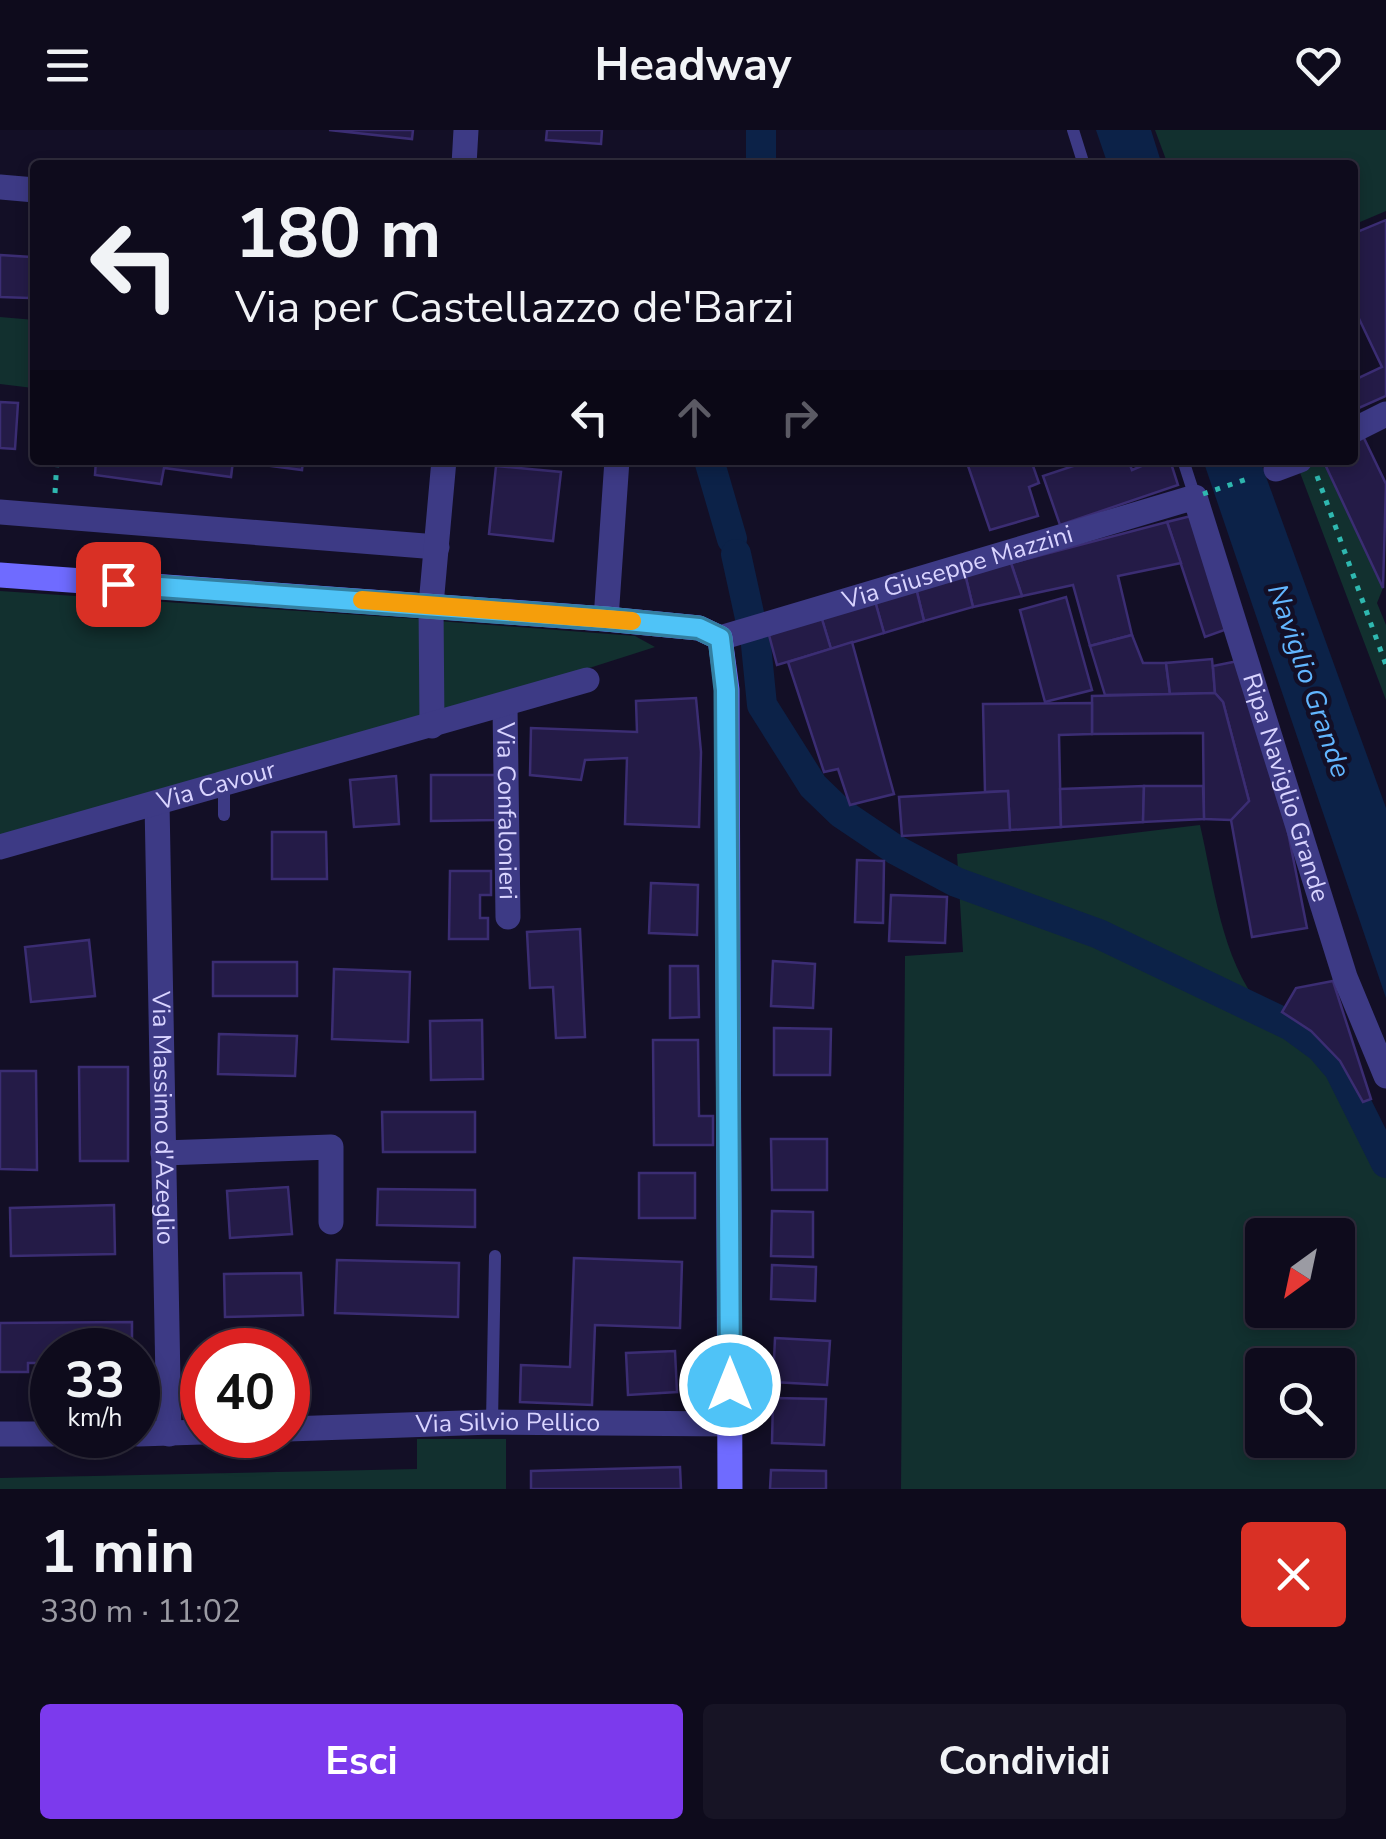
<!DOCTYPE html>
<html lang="it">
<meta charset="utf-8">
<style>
:root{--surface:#0e0b1c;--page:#171425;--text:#f1f3f6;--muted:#9b9ba3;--line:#2e2b3b;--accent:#7c3aed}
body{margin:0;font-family:"Nunito Sans",sans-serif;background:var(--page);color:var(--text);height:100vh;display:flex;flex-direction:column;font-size:38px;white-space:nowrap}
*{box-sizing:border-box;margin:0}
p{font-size:32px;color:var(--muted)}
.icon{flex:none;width:55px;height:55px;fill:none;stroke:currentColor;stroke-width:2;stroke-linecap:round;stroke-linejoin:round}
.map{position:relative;height:1359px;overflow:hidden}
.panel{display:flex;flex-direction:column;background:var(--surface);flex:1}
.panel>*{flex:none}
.top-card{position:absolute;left:30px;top:30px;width:1328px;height:305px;border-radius:10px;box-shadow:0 5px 15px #0003,0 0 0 2px var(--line);background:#0e0b1c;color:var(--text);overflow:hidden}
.needle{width:65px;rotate:213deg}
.fabs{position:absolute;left:1245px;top:1088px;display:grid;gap:20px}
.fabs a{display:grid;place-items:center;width:110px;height:110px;border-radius:10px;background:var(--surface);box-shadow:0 5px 15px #0003,0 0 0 2px var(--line);font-size:50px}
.speed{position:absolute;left:30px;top:1198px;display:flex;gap:20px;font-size:50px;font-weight:700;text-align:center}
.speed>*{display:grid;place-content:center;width:130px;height:130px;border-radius:50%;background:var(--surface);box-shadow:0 5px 15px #0003,0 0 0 2px var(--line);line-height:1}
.speed small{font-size:25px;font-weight:400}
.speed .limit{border:15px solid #d22;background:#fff;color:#111}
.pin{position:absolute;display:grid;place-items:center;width:85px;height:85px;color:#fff;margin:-42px;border-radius:20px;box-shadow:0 5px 15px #0006}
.me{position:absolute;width:110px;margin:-55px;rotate:0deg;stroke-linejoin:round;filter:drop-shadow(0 0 8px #0008)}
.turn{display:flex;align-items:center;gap:35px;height:210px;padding:0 40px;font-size:45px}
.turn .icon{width:130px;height:130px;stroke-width:2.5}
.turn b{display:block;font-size:70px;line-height:85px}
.lanes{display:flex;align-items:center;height:95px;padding:0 40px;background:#0003;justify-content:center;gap:50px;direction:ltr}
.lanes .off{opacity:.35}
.round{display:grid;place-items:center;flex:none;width:105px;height:105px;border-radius:10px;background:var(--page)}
.overview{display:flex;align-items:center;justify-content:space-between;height:170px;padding:0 40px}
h1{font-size:60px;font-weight:700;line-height:75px}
.cta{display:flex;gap:20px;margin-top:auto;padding:20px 40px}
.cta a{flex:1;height:115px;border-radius:10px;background:var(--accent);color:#fff;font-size:40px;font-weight:700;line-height:115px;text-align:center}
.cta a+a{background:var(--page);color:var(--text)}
header{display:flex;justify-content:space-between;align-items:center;height:130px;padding:0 40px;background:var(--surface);font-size:45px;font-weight:700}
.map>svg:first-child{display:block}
.green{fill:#12302f;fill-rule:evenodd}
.water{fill:#0c2248}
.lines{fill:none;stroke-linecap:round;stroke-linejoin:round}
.canal{stroke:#0c2248;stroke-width:30}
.building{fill:#241b47;stroke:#3b2d73;stroke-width:2.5}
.path{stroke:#2fb8b0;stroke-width:5;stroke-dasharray:5 8;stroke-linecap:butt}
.lane{stroke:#3d3a85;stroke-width:12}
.street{stroke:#3d3a85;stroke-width:25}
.secondary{stroke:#6f6bff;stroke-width:25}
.path-bridge{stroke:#2fb8b0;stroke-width:5;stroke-dasharray:5 8;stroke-linecap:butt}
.route-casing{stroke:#337fa1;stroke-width:25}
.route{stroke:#4fc3f7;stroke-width:18}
.slow{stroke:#f59e0b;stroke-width:18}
.labels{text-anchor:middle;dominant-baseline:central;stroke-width:9;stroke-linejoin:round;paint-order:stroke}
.street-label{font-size:25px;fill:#d9d4ff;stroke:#130f26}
.water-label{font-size:28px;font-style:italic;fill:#62b6ff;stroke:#130f26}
</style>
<header><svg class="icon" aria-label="menu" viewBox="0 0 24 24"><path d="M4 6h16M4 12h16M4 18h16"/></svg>Headway<svg class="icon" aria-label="heart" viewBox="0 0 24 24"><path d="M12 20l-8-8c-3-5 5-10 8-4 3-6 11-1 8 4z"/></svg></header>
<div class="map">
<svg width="1386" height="1359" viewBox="0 0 1386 1359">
<rect width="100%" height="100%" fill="#130f26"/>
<g class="green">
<path d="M 1155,0 L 1386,0 L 1386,81 L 1353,95 L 1352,35 L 1168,35 Z"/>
<path d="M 0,187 L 35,190 L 35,327 L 28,327 L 33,258 L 0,254 Z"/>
<path d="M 1300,330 L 1323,330 L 1383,458 L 1377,473 L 1386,495 L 1386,570 L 1296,332 Z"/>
<path d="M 0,461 L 420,489 L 422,591 L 0,709 Z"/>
<path d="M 438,491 L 635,506 L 655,517 L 439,586 Z"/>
<path d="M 1200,695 C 1214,755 1221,828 1261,877 C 1299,925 1365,963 1386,1023 L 1386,1359 L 901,1359 L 905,826 L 963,822 L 957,724 ZM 1338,1105 L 1338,1180 L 1262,1180 L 1262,1105 ZM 1338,1235 L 1338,1310 L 1262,1310 L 1262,1235 Z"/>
<path d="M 417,1309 L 506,1309 L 506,1359 L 0,1359 L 0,1348 L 417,1339 Z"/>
</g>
<g class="water">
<path d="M 1096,0 L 1151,0 L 1162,35 L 1108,35 Z"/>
<path d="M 1203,330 L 1260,330 L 1386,678 L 1386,868 Z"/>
</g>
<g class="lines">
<g class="canal">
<path d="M 761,0 L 761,35"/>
<path d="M 709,330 L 732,409"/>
<path d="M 736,424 L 750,488"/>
<path d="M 756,515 L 762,575 L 813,656 L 841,683 L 896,720 L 956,752 L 1099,804 L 1291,896 L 1321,918 L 1339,939 L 1386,1033"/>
</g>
</g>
<g class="building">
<path d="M 329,0 L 413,0 L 412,9 Z"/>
<path d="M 547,0 L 602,0 L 601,14 L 546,10 Z"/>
<path d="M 1386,90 L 1386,266 L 1352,281 L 1352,251 L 1382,237 L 1352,174 L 1352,104 Z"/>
<path d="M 0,125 L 31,127 L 29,168 L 0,167 Z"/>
<path d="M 0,272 L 18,273 L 15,319 L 0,318 Z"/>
<path d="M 1362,304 L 1386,354 L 1383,458 L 1323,330 L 1352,330 L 1352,308 Z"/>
<path d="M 96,330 L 303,330 L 302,340 L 233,331 L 231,347 L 164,338 L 161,354 L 95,345 Z"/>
<path d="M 966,330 L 1031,330 L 1039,353 L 1029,357 L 1038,386 L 990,400 Z"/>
<path d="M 1091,330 L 1128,330 L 1132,340 L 1144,335 L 1143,330 L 1170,330 L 1178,355 L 1060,395 L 1043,346 Z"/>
<path d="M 496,336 L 561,342 L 553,411 L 489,404 Z"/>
<path d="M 1191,386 L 1230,498 L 1205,507 L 1167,392 Z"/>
<path d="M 1167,392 L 1181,433 L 1118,446 L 1132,505 L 1090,516 L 1073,455 L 1022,466 L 1011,433 Z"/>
<path d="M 1011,433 L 1022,466 L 973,477 L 965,444 Z"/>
<path d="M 965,444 L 973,477 L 924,491 L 916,458 Z"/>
<path d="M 916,458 L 924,491 L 884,503 L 875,471 Z"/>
<path d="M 1066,467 L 1092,560 L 1045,572 L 1020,480 Z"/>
<path d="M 875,471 L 884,503 L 831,519 L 821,486 Z"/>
<path d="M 821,486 L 831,519 L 777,535 L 769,505 Z"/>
<path d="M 1132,505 L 1143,533 L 1166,533 L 1170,564 L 1105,565 L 1090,516 Z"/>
<path d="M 852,512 L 894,664 L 850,675 L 838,639 L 824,642 L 788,532 Z"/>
<path d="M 1212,529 L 1215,563 L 1170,564 L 1166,533 Z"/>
<path d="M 1238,531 L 1287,697 L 1307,798 L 1252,807 L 1231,690 L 1249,671 L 1223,572 L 1215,563 L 1213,536 Z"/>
<path d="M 1215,563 L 1223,572 L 1249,671 L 1231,690 L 1204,689 L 1203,603 L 1092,604 L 1092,566 Z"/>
<path d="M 696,568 L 701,622 L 699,697 L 625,694 L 627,628 L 585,630 L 581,650 L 530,645 L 531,598 L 637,602 L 636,571 Z"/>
<path d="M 1092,573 L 1092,604 L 1059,605 L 1061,697 L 1010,700 L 1008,661 L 985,662 L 983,574 Z"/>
<path d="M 431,645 L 496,645 L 496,690 L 431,691 Z"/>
<path d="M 396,646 L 399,694 L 354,697 L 350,650 Z"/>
<path d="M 1144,656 L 1143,692 L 1061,697 L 1060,659 Z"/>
<path d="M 1144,656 L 1203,656 L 1204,689 L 1143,692 Z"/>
<path d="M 1008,661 L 1010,700 L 902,706 L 899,667 Z"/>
<path d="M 272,702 L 326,702 L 327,749 L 272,749 Z"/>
<path d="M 857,730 L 884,731 L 883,793 L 855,792 Z"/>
<path d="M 450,741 L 491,741 L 491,765 L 480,765 L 480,788 L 488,788 L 488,809 L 449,809 Z"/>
<path d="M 651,753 L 698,755 L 697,805 L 649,803 Z"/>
<path d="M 891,765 L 947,767 L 945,813 L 889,811 Z"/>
<path d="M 580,799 L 585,907 L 556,908 L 553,857 L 530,858 L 527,802 Z"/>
<path d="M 89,810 L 95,866 L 31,872 L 25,817 Z"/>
<path d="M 773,831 L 815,834 L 813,878 L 771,876 Z"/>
<rect x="213" y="832" width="84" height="34"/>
<path d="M 670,836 L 698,836 L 699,887 L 670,888 Z"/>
<path d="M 334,839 L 410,842 L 408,912 L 332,909 Z"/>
<path d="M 1333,851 L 1371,969 L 1363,972 L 1340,931 L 1311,901 L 1282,882 L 1296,858 Z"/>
<path d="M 482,890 L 483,949 L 431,950 L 430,891 Z"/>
<path d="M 774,898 L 831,899 L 830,945 L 774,945 Z"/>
<path d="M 219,904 L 297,906 L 295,946 L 218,944 Z"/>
<path d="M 653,910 L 698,910 L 699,986 L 713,986 L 713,1015 L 654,1015 Z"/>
<path d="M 79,937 L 128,937 L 128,1031 L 80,1031 Z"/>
<path d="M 0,941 L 36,941 L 37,1040 L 0,1039 Z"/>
<path d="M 382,982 L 475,982 L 475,1022 L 383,1022 Z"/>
<path d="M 771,1009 L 827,1009 L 827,1060 L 772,1060 Z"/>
<rect x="639" y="1043" width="56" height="45"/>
<path d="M 288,1057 L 292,1104 L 230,1108 L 227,1061 Z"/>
<path d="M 378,1059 L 475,1060 L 475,1097 L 377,1095 Z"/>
<path d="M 114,1075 L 115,1124 L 11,1126 L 10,1078 Z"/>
<path d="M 772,1081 L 813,1082 L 813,1127 L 771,1126 Z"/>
<path d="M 574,1128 L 682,1132 L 680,1198 L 595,1195 L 592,1275 L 520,1272 L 521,1235 L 570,1237 Z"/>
<path d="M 337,1130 L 459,1133 L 458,1187 L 335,1183 Z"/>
<path d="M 772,1135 L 816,1137 L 815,1171 L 771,1169 Z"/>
<path d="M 301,1143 L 303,1185 L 225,1187 L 224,1144 Z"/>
<path d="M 132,1192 L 132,1220 L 52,1220 L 52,1233 L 28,1233 L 28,1242 L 0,1242 L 0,1193 Z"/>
<path d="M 775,1208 L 830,1211 L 827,1255 L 773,1252 Z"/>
<path d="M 675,1221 L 677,1262 L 628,1265 L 626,1223 Z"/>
<path d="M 773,1268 L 826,1269 L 824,1315 L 772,1313 Z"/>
<path d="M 680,1337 L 681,1359 L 531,1359 L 531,1341 Z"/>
<path d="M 771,1340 L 826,1341 L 826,1359 L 770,1359 Z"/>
</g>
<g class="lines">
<g class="path">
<path d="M 1317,346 L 1386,535"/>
<path d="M 55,363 L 57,330"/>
</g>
<g class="lane">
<path d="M 1073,0 L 1084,35"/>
<path d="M 1183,330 L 1195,367"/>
<path d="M 224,654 L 224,685"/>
<path d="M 492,1292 L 495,1126"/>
</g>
<g class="street">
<path d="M 464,35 L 466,0"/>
<path d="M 0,57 L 35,60"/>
<path d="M 1352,301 L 1386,284"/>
<path d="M 1276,339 L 1300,330"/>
<path d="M 0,382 L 437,417"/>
<path d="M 606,489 L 617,330"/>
<path id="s1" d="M 720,508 L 1195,367 L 1345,847 L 1386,946"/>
<path id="s2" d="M 505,576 L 508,787"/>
<path d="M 432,596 L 431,475 L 444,330"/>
<path id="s3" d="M 157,673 L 169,1304"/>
<path id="s4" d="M 0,717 L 587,550"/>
<path d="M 163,1023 L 331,1017 L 331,1092"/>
<path id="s5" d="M 288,1299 L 492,1292 L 730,1294"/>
<path d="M 0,1304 L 52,1304"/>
<path d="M 138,1304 L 202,1302"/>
</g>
<path class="secondary" d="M 0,445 L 606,489 L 699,498 L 720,508 L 727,560 L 730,1359"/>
<path class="path-bridge" d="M 1203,364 L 1247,349"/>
</g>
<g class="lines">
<g class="route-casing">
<path id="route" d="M 118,454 L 606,489 L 699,498 L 720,508 L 726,560 L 730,1255"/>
</g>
<use href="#route" class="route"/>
<path class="slow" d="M 362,470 L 632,491"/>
</g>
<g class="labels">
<g class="street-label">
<text stroke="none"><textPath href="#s1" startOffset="248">Via Giuseppe Mazzini</textPath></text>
<text stroke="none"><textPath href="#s4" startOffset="225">Via Cavour</textPath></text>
<text stroke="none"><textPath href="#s1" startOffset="800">Ripa Naviglio Grande</textPath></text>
<text stroke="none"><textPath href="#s2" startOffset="105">Via Confalonieri</textPath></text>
<text stroke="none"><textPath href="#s3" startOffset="315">Via Massimo d'Azeglio</textPath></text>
<text stroke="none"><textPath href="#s5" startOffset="220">Via Silvio Pellico</textPath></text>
</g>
<g class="water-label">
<text transform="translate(1309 551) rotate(71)">Naviglio Grande</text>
</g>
</g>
</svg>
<div class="fabs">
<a><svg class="needle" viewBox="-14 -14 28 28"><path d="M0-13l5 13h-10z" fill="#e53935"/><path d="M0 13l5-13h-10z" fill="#9b9ba3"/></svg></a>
<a><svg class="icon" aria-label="search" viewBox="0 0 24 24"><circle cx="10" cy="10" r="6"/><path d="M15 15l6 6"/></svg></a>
</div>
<div class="speed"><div>33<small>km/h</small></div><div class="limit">40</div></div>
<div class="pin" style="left:118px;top:454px;background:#d93025"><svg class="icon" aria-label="arrive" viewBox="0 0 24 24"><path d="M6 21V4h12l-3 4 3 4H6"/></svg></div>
<svg class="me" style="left:730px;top:1255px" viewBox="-20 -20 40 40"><circle r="17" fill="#4fc3f7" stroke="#fff" stroke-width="3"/><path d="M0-11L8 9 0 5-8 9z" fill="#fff"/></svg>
<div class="top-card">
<div class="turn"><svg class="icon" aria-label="left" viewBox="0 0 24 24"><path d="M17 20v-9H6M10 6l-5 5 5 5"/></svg><div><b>180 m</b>Via per Castellazzo de'Barzi</div></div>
<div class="lanes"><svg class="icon" aria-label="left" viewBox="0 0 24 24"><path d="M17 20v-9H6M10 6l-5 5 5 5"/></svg><svg class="icon off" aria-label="ahead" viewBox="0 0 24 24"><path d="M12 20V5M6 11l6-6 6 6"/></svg><svg class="icon off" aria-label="right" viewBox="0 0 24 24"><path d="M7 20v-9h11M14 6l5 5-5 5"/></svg></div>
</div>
</div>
<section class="panel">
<div class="overview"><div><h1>1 min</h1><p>330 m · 11:02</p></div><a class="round" style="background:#d93025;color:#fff"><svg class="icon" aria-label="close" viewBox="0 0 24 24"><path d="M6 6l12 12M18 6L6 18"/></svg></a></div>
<div class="cta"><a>Esci</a><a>Condividi</a></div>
</section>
